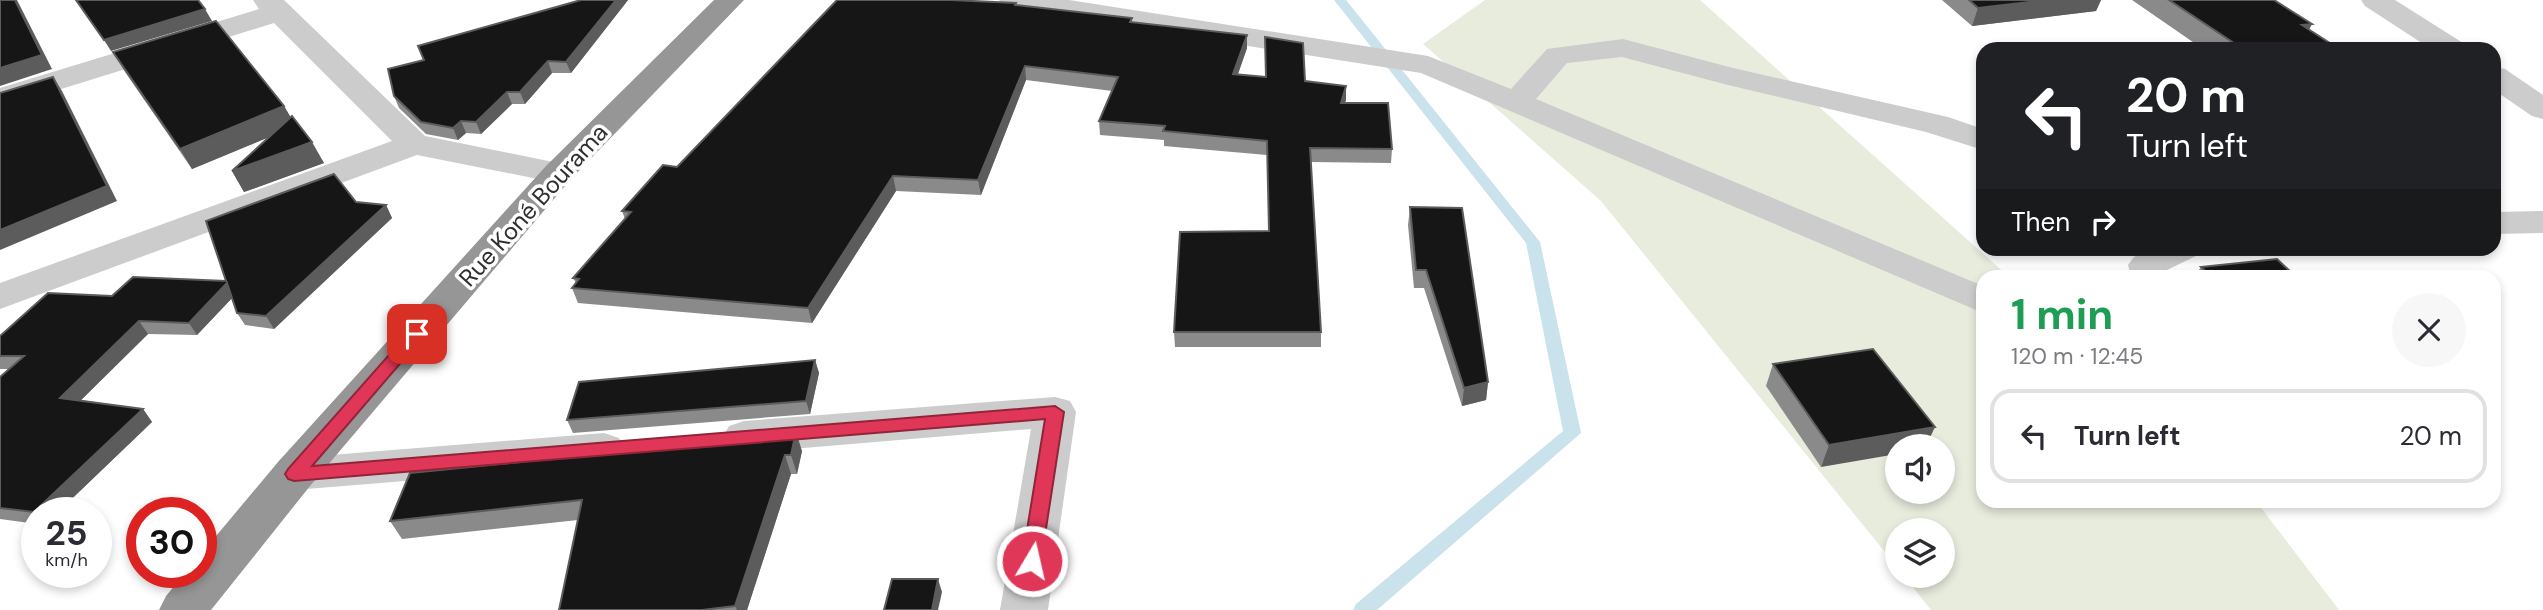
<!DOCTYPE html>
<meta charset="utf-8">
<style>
:root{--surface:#fff;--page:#f7f7f7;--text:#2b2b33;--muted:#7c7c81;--line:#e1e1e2}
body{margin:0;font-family:"DM Sans",sans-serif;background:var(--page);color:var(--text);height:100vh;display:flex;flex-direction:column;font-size:26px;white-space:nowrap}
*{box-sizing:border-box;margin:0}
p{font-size:23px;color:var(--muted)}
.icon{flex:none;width:38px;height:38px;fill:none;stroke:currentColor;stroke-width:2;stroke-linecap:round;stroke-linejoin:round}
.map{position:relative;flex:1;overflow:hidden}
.drawer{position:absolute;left:1976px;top:270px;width:525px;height:238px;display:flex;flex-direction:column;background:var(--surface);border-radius:21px;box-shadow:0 4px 10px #0003}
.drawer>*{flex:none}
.hud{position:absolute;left:1976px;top:42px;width:525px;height:214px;border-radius:21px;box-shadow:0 4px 10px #0003;background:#202124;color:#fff;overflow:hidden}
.tools{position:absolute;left:1885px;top:434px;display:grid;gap:14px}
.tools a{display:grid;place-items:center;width:70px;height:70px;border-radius:50%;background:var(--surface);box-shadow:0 4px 10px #0003;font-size:35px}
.speed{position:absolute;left:21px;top:497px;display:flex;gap:14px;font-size:35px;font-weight:700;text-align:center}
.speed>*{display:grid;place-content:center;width:91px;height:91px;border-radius:50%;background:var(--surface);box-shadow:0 4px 10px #0003;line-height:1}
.speed small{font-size:18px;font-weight:400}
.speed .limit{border:10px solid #d22;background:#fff;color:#111}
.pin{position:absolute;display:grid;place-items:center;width:60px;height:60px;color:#fff;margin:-30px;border-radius:14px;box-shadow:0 4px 10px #0006}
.me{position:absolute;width:77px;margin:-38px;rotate:9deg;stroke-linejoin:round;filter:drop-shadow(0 0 5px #0008)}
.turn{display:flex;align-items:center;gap:24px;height:147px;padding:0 35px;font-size:32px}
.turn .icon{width:91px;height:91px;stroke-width:2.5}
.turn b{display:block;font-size:49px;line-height:60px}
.then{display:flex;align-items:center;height:66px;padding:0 35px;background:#0003;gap:14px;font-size:26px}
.round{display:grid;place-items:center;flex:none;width:74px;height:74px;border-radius:37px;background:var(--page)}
.overview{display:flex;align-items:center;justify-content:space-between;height:119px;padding:0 35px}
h1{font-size:42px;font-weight:700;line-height:52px;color:#1e9e55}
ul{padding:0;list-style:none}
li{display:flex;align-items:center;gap:21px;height:94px;margin:0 14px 10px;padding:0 21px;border:4px solid var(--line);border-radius:21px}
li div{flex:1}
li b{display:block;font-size:26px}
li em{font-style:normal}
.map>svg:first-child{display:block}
.green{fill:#e7ecdd;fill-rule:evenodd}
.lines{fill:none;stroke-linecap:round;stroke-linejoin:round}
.stream{fill:#cae2eb;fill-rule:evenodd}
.minor{fill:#ccc;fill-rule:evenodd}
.highway{fill:#969696;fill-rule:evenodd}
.wall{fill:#8a8a8a}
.shaded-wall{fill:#5c5c5c}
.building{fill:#161616;stroke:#5c5c5c;stroke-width:2}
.route{fill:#e03758;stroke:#922439;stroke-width:2}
.labels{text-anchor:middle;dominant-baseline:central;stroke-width:7;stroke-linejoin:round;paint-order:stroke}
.street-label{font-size:24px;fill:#2f2f2f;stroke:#fff}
</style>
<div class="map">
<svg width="2543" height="610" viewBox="0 0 2543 610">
<rect width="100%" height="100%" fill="#fff"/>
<path class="green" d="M 1485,0 L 1700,0 L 2008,276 L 1983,276 L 1983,500 L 2256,501 L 2339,610 L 1931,610 L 1904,576 L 1942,576 L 1942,530 L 1897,530 L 1897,567 L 1601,201 L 1423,44 ZM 1897,446 L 1942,446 L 1942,492 L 1897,492 Z"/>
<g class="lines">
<path class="stream" d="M 1334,0 L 1346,0 L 1540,242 L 1581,433 L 1377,610 L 1353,610 L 1356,604 L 1563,431 L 1526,243 Z"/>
<g class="minor">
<path d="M 253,0 L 284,0 L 425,136 L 558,163 L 570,166 L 575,173 L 570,180 L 558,183 L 417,155 L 0,309 L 0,283 L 392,141 L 274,23 L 0,108 L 0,88 L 259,9 Z"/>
<path d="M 999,0 L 1069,0 L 1428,56 L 1511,89 L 1547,49 L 1623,39 L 1733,68 L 1948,117 L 1983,129 L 1983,150 L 1926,132 L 1728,85 L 1622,57 L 1567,63 L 1536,99 L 1983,286 L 1983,313 L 1421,73 L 1013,9 L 1003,6 Z"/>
<path d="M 2361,0 L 2395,0 L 2463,43 L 2467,49 L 2431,49 L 2365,6 Z"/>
<path d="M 2494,67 L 2505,69 L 2543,95 L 2543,119 L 2532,116 L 2494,90 Z"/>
<path d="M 2543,211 L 2543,233 L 2494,234 L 2494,212 Z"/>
<path d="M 2151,248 L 2201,248 L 2196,256 L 2167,270 L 2167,276 L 2131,276 L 2128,265 L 2134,257 Z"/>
<path d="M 1055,397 L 1070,401 L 1076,412 L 1048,610 L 1000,610 L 1031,429 L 744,453 L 729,448 L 723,437 L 729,426 L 744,421 Z"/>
<path d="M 604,433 L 619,438 L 626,449 L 619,460 L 604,465 L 294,490 L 278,486 L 272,474 L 278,462 L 294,458 Z"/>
</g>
<path class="highway" d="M 714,0 L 744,0 L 570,180 L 310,486 L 211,610 L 159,610 L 166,596 L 186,572 L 201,572 L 201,554 L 278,462 L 546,166 Z"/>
</g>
<g class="wall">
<path d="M 581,0 L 628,0 L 571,73 L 552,73 L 525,104 L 512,104 L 481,134 L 466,133 L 458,140 L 426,134 L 399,108 L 394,96 L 424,60 Z"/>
<path d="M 1942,0 L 2101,0 L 2096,11 L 1972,26 Z"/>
<path d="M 2132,0 L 2274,0 L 2309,30 L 2339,49 L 2203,49 Z"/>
<path d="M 1016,3 L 1016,6 L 1132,18 L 1132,22 L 1247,35 L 1247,48 L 1238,74 L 1346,86 L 1345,103 L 1392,149 L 1391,163 L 1310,162 L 1321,332 L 1321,347 L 1175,347 L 1174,332 L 1269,231 L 1267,155 L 1164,146 L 1164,140 L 1100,135 L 1099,121 L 1112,91 L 1026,80 L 981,195 L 896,191 L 812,323 L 578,303 L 572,288 L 576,283 L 573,278 L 625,219 L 622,211 L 677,167 Z"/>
<path d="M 113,52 L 284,106 L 290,117 L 324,163 L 244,192 L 232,171 L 267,138 L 192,169 L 125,72 Z"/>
<path d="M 356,202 L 386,205 L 392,218 L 274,329 L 245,325 L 237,313 L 232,298 L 197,335 L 148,334 L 81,400 L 143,409 L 152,422 L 57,513 L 37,513 L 37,524 L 0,519 L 0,377 L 9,369 L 0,369 L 0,336 L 112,296 L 226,281 Z"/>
<path d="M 1410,207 L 1488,382 L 1486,400 L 1462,406 L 1424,288 L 1414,288 L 1408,225 Z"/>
<path d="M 2201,267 L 2295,276 L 2195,276 Z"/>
<path d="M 1873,349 L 1821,467 L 1766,386 L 1773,364 Z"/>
<path d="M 815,360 L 819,373 L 810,414 L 573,433 L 567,420 Z"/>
<path d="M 802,451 L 797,474 L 791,474 L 747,610 L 559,610 L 578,520 L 402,539 L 390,521 Z"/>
</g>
<g class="shaded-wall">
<path d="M 15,0 L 17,0 L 52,69 L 0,86 L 0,68 Z"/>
<path d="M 616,0 L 628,0 L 571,73 L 566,62 Z"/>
<path d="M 2046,0 L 2101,0 L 2096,11 L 1972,26 L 1978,8 Z"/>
<path d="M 205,9 L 212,21 L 111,51 L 104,40 Z"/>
<path d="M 2312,24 L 2302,43 L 2302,25 Z"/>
<path d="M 1247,35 L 1247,48 L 1233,88 L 1233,74 Z"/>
<path d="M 548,61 L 552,73 L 525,104 L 520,92 Z"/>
<path d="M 1025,66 L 1026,80 L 981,195 L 978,180 Z"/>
<path d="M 53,77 L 62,91 L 117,201 L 0,250 L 0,230 Z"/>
<path d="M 1346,86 L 1346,100 L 1341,117 L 1341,103 Z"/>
<path d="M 507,92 L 512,104 L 481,134 L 476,122 Z"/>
<path d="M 284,106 L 296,126 L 192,169 L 180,149 Z"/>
<path d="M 461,121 L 466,133 L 458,140 L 453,128 Z"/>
<path d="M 312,142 L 324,163 L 244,192 L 232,171 Z"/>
<path d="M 893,176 L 896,191 L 812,323 L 808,308 Z"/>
<path d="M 386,205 L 392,218 L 274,329 L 266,316 Z"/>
<path d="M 227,283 L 235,295 L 197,335 L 189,323 Z"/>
<path d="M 139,321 L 148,334 L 71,410 L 60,398 Z"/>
<path d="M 815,360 L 819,373 L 810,414 L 806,401 Z"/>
<path d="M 1488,382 L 1486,400 L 1462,406 L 1464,388 Z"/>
<path d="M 143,409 L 152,422 L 57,513 L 37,513 L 37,515 L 34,512 Z"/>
<path d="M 1935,427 L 1926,446 L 1897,446 L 1897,454 L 1821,467 L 1829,445 Z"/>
<path d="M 796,432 L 802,451 L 797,474 L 791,455 Z"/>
<path d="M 785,455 L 791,474 L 747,610 L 737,610 L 735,606 Z"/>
<path d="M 938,579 L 942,592 L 938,610 L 932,610 Z"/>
</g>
<g class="building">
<path d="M 0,0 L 15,0 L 42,55 L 0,68 Z"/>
<path d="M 76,0 L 198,0 L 205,9 L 104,40 Z"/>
<path d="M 581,0 L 616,0 L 566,62 L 548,61 L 520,92 L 507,92 L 476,122 L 461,121 L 453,128 L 421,122 L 394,96 L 388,69 L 424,60 L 418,46 Z"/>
<path d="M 837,0 L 951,0 L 1016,3 L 1015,5 L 1132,18 L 1130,22 L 1247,35 L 1233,74 L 1266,77 L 1265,37 L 1303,43 L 1305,81 L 1346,86 L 1341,103 L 1388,103 L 1392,149 L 1310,148 L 1321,332 L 1174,332 L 1180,232 L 1269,231 L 1267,141 L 1163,131 L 1165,126 L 1099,121 L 1118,77 L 1025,66 L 978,180 L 893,176 L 808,308 L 572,288 L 579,279 L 573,278 L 631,212 L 622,211 L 663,165 L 677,167 Z"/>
<path d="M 1969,0 L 2046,0 L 1978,8 Z"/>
<path d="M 2169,0 L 2274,0 L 2312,24 L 2302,25 L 2339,49 L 2243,49 Z"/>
<path d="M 216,21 L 284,106 L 180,149 L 113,52 Z"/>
<path d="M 53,77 L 107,186 L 0,230 L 0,93 Z"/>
<path d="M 292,116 L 312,142 L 232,171 Z"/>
<path d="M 334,174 L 356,202 L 386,205 L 266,316 L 237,313 L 227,283 L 189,323 L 139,321 L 60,398 L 143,409 L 34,512 L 0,508 L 0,377 L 24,356 L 0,356 L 0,336 L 48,293 L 112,296 L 133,277 L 226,281 L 206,221 Z"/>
<path d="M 1410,207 L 1462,208 L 1488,382 L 1464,388 L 1426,270 L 1416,270 Z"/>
<path d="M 2277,259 L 2295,276 L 2211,276 L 2201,267 Z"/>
<path d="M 1873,349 L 1935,427 L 1829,445 L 1773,364 Z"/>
<path d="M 815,360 L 806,401 L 567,420 L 579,382 Z"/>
<path d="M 796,432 L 791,455 L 785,455 L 735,606 L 702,610 L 559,610 L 582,500 L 390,521 L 410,473 L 549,459 L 551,452 Z"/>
<path d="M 892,579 L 938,579 L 932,610 L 884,610 Z"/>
</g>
<path class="route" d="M 417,328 L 423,330 L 425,334 L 423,337 L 312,466 L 1055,406 L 1064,412 L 1041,561 L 1039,566 L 1032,568 L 1025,566 L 1022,561 L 1045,419 L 294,481 L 288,479 L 285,474 L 288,469 L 411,330 Z"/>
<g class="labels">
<g class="street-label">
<text transform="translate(533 205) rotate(-48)">Rue Koné Bourama</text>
</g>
</g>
</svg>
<div class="tools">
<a><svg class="icon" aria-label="sound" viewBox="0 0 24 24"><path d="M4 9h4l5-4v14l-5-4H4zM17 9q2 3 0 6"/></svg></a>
<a><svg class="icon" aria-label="layers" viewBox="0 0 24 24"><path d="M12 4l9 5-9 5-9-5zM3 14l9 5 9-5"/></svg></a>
</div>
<div class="speed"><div>25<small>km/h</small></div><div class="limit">30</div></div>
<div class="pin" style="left:417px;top:334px;background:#d93025"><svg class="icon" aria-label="arrive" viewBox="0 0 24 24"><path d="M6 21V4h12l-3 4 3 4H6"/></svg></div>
<svg class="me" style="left:1032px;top:561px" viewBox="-20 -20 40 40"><circle r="17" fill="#e03758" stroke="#fff" stroke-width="3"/><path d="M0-11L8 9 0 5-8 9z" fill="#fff"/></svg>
<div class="hud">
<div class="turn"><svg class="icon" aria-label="left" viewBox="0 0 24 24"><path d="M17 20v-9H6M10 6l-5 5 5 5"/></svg><div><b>20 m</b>Turn left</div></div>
<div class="then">Then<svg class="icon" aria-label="right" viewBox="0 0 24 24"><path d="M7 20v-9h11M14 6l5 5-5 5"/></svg></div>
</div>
<section class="drawer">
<div class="overview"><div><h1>1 min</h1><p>120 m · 12:45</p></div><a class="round"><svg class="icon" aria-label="close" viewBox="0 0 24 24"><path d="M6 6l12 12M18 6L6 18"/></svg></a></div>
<ul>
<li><svg class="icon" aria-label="left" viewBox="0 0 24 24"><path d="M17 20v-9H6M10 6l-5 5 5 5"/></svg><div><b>Turn left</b></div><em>20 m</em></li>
</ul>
</section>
</div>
